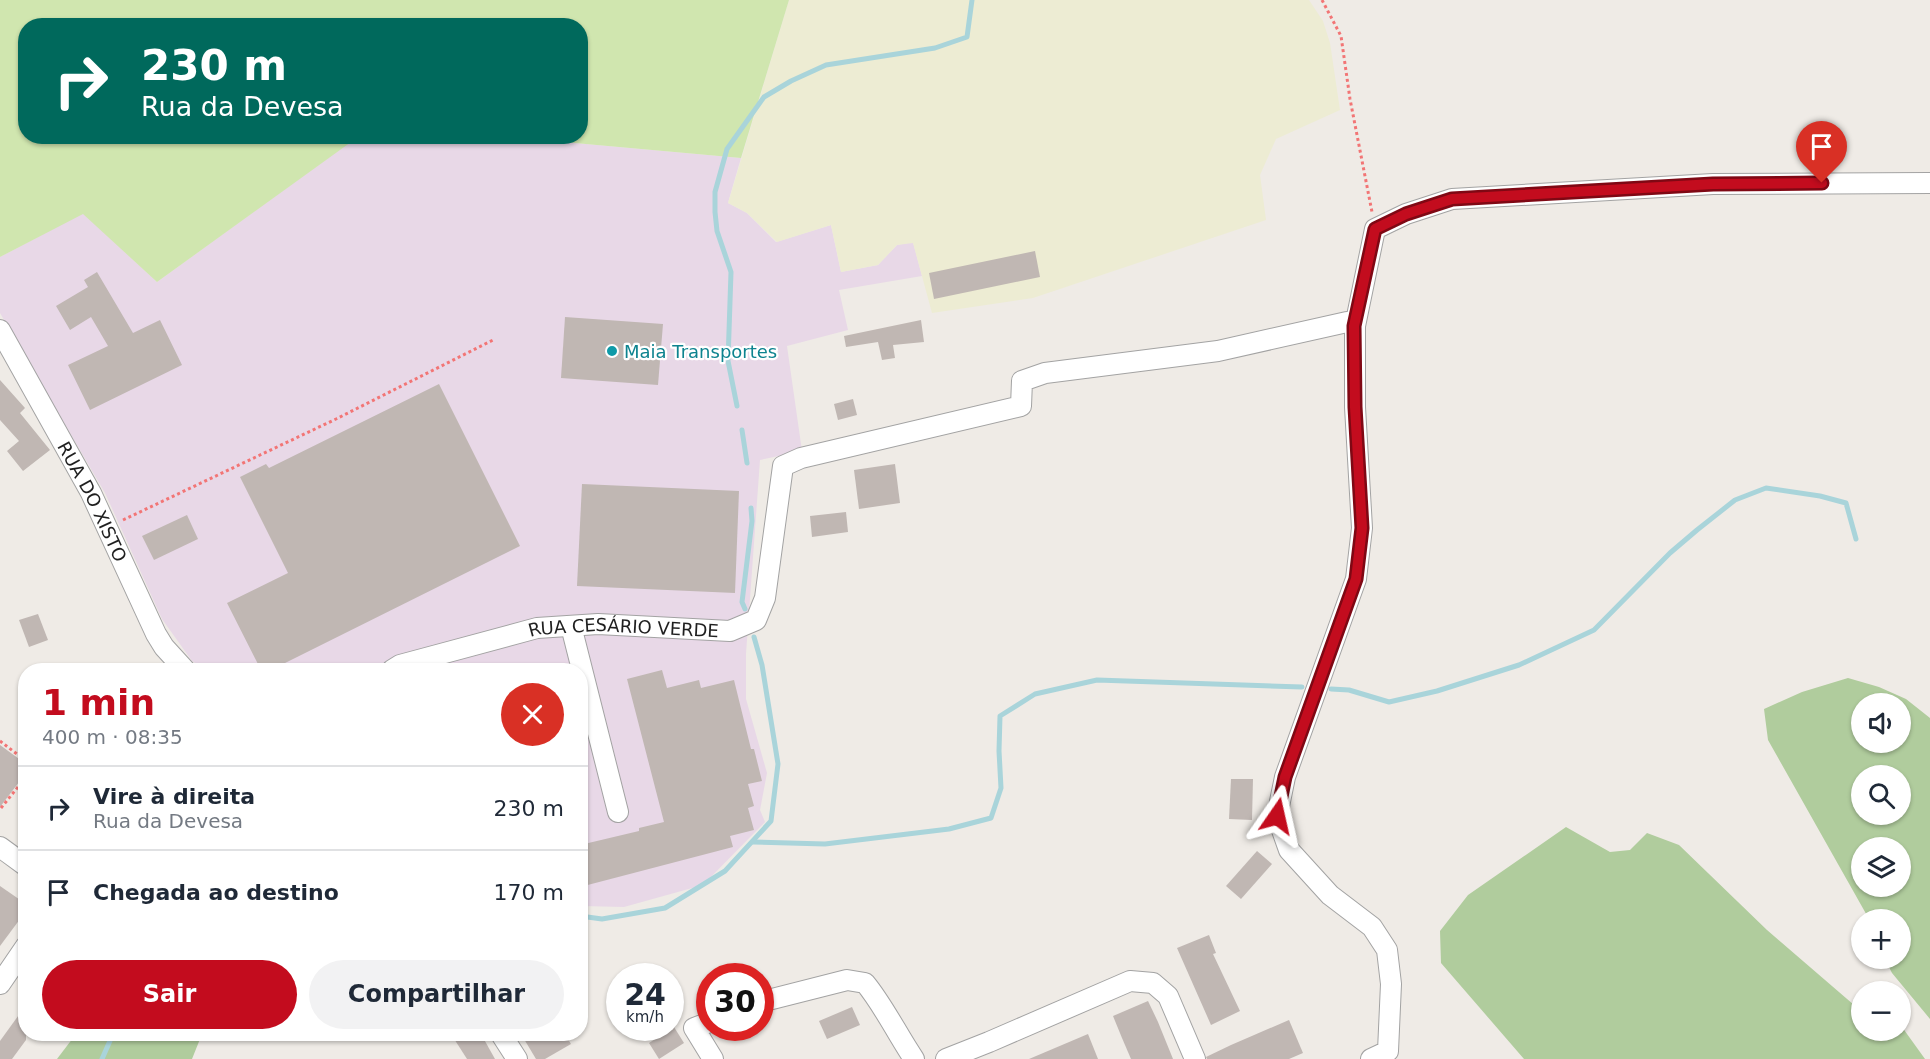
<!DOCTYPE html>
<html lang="pt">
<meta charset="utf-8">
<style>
:root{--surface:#fff;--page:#f2f2f3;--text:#1f2937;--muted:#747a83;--line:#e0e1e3;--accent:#c30c1e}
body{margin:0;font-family:"DejaVu Sans",sans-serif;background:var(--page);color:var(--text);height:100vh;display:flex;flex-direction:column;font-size:22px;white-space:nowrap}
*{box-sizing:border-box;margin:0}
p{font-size:20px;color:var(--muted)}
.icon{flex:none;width:33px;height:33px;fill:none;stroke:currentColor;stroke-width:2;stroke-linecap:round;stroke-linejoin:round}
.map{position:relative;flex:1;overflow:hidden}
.panel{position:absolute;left:18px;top:663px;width:570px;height:378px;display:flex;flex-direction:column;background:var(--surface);border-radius:24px;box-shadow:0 2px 4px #0004}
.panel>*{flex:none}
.banner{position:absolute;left:18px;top:18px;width:570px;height:126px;border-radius:24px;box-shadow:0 2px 4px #0004;background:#00695c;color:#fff;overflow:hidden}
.buttons{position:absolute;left:1851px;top:693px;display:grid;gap:12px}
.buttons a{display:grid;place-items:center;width:60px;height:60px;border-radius:50%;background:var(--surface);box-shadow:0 2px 4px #0004;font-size:30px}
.speed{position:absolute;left:606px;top:963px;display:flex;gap:12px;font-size:30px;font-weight:700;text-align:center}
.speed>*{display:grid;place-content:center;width:78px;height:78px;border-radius:50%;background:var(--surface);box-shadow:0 2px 4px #0004;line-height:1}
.speed small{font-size:15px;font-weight:400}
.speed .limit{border:9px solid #d22;background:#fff;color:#111}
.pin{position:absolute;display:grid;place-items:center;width:51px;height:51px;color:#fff;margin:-62px -26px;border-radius:50% 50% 50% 0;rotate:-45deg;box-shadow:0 0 6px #0007}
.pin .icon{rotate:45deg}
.me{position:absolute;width:66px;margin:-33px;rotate:11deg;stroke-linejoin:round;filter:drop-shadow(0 0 4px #0008)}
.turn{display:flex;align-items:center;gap:21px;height:126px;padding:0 24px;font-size:27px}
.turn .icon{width:78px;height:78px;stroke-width:2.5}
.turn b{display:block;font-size:42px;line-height:51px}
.round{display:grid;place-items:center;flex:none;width:63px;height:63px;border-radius:32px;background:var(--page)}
.headline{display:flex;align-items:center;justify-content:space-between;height:102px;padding:0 24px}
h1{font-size:36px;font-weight:800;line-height:45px;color:var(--accent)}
.primary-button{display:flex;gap:12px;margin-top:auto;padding:12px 24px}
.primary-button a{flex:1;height:69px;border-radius:36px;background:var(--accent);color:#fff;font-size:24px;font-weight:800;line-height:69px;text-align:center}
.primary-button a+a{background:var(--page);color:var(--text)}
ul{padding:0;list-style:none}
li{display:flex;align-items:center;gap:18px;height:84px;padding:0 24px;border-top:2px solid var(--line)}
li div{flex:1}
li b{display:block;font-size:22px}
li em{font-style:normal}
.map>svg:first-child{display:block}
.industrial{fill:#e8d8e7}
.farmland{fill:#edecd3}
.grass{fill:#d0e6af}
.forest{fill:#b0cc9d;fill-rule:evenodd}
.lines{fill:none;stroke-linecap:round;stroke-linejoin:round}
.stream{stroke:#a9d4da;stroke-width:5}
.building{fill:#c0b7b3}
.minor-casing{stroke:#a3a3a3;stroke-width:22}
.path{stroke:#f27575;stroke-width:3;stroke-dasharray:3 3;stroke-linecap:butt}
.minor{stroke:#fff;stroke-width:20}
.route-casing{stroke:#7f0814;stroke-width:15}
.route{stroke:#c30c1e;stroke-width:10}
.culture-dot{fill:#0f9aa8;stroke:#fff;stroke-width:2}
.labels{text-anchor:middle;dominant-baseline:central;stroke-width:4.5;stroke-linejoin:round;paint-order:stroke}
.culture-label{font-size:18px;fill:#0d838f;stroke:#fff;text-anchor:start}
.street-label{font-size:18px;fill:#1f1f1f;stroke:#fff}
</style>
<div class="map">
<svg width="1930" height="1059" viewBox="0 0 1930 1059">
<rect width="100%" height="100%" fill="#efebe6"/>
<path class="industrial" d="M 358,136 L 508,137 L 741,158 L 728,203 L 747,213 L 776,242 L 831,225 L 841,272 L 878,265 L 897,245 L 913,242 L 922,276 L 839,290 L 848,330 L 787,346 L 802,451 L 760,460 L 746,654 L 746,699 L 767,773 L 760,810 L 765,822 L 703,885 L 624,907 L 581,906 L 580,670 L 207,670 L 192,661 L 162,619 L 105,493 L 0,313 L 0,257 L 83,213 L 157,282 Z"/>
<path class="farmland" d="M 789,0 L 1309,0 L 1323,21 L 1330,43 L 1340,110 L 1276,139 L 1260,175 L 1266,220 L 1033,298 L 932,313 L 913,243 L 897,245 L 878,265 L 841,272 L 831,225 L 777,242 L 747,213 L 728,203 Z"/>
<path class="grass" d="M 0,0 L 789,0 L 741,158 L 508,137 L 580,136 L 580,26 L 26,26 L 26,136 L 358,137 L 157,282 L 83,214 L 0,257 Z"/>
<g class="forest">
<path d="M 1848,678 L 1879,687 L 1906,699 L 1930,718 L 1930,1019 L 1892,973 L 1885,959 L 1900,958 L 1900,920 L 1869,919 L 1768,740 L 1764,709 L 1802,692 ZM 1862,704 L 1900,704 L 1900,742 L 1862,742 ZM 1862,776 L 1900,776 L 1900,814 L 1862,814 ZM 1862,848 L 1900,848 L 1900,886 L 1862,886 Z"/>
<path d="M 1566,827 L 1610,852 L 1630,850 L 1647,833 L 1679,845 L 1767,930 L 1861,1011 L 1862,1030 L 1900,1030 L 1901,1026 L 1902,1027 L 1925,1059 L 1524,1059 L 1441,963 L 1440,931 L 1468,895 Z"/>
<path d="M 76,1034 L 202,1034 L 192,1059 L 57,1059 Z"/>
</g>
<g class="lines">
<g class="stream">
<path d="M 737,406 L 728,361 L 731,272 L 717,231 L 715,212 L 715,192 L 727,149 L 764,97 L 791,81 L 826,65 L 935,48 L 967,37 L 972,0"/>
<path d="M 742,430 L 747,463"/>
<path d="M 745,609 L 742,602 L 752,521 L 751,508"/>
<path d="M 1331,689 L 1349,690 L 1389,702 L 1437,691 L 1519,665 L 1594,630 L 1670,553 L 1697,530 L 1735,500 L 1766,488 L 1820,496 L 1846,503 L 1856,539"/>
<path d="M 753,842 L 825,844 L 949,829 L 991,818 L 1001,788 L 999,751 L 1000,716 L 1035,694 L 1097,680 L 1302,687"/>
<path d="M 580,916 L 602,919 L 665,908 L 725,871 L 771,821 L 778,764 L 762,665 L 754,637"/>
<path d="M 102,1059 L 113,1034"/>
</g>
</g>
<g class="building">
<path d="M 1035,251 L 1040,277 L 934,299 L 929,273 Z"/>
<path d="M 97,272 L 133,333 L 160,320 L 182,365 L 90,410 L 68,365 L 108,346 L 91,317 L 70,330 L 56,306 L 88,287 L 84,280 Z"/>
<path d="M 565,317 L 663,324 L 658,385 L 561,378 Z"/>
<path d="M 921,320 L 924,342 L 893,345 L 895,358 L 882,360 L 878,342 L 846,347 L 844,336 Z"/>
<path d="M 0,380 L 25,408 L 20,413 L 50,450 L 23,471 L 7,451 L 19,441 L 0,420 Z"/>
<path d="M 439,384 L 520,546 L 271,670 L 261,670 L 227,603 L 288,573 L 240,477 L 266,464 L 269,468 Z"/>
<path d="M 853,399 L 857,415 L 838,420 L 834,404 Z"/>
<path d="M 895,464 L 900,503 L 859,509 L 854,470 Z"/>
<path d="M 582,484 L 739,491 L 735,593 L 577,586 Z"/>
<path d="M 846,512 L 848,532 L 812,537 L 810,516 Z"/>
<path d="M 187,515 L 198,539 L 154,560 L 142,536 Z"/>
<path d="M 38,614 L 48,640 L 29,647 L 19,620 Z"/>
<path d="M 662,670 L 667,688 L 699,680 L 701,688 L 734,680 L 751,749 L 754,749 L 762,781 L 748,784 L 754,806 L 748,808 L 754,830 L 730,836 L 733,847 L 580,887 L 580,845 L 639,831 L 639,828 L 664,822 L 627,679 Z"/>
<path d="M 0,745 L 26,764 L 26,773 L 0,807 Z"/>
<path d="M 1231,779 L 1253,779 L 1252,820 L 1229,819 Z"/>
<path d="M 1257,851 L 1272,864 L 1241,899 L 1226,886 Z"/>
<path d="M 0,886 L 26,904 L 26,911 L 0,946 Z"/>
<path d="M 1209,935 L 1216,953 L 1213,954 L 1240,1011 L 1211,1025 L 1177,948 Z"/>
<path d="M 1148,1001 L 1158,1022 L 1173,1059 L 1131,1059 L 1122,1038 L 1113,1016 Z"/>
<path d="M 26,1005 L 26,1040 L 12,1059 L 0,1059 L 0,1041 Z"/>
<path d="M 852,1007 L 860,1025 L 827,1039 L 819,1021 Z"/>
<path d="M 1289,1020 L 1303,1053 L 1289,1059 L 1207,1059 L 1206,1057 L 1231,1045 Z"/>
<path d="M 674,1027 L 684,1043 L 659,1059 L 649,1043 Z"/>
<path d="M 451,1034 L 481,1034 L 495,1059 L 467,1059 Z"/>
<path d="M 521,1034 L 565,1034 L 571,1044 L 545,1059 L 536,1059 Z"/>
<path d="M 1088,1034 L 1098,1059 L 1029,1059 Z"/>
</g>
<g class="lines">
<g class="minor-casing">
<g id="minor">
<path id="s1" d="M 0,330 L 91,493 L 156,634 L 164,647 L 185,670"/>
<path d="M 571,626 L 618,812"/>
<path id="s2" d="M 392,670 L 400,665 L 537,628 L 598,624 L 730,631 L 756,620 L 765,598 L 783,466 L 801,458 L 1021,406 L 1022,381 L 1045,373 L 1218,351 L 1347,322 L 1355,322"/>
<path d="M 0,847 L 26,866"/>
<path d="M 0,984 L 26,946"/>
<path d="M 760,1002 L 847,980 L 865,983 C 884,1006 897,1034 914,1059"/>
<path d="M 710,1022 L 694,1028 L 713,1059"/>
<path d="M 501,1034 L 517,1059"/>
<path d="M 946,1059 L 989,1042 L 1130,981 L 1153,983 L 1168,996 L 1195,1059"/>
<path d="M 1371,1059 L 1388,1051 L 1391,984 L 1387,950 L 1372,927 L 1330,895 L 1289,850 L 1277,816 L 1285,777 L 1356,579 L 1362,528 L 1355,407 L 1355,326 L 1375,229 L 1406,214 L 1452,199 L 1713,184 L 1930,183"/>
</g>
</g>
<g class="path">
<path d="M 1322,0 L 1341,36 L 1350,99 L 1372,212"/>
<path d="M 123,520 L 336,419 L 495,339"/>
<path d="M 0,741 L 26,761"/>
<path d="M 1,808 L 26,777"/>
</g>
<use href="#minor" class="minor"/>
</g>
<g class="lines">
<g class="route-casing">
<path id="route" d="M 1277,816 L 1285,777 L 1356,579 L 1362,528 L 1355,407 L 1354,326 L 1375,229 L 1406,214 L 1452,199 L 1713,184 L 1822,183"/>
</g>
<use href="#route" class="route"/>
</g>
<circle class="culture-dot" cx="612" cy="351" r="6"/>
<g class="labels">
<g class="culture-label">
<text x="624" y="351">Maia Transportes</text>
</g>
<g class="street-label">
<text stroke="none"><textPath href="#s1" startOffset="195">RUA DO XISTO</textPath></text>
<text stroke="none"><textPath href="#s2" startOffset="238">RUA CESÁRIO VERDE</textPath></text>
</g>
</g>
</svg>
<div class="buttons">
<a><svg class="icon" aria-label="sound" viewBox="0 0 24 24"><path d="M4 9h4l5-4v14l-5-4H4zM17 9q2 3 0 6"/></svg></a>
<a><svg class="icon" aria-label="search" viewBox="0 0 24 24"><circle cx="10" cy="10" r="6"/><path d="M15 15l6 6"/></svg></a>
<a><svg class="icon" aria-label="layers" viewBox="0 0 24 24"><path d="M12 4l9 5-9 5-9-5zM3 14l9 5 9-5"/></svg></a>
<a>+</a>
<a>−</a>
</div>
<div class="speed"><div>24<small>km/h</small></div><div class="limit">30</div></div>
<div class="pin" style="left:1822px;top:183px;background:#d93025"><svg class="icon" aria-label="arrive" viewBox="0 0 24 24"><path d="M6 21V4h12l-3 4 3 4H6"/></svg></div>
<svg class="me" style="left:1277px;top:816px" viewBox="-20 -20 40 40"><path d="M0-17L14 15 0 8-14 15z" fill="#c30c1e" stroke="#fff" stroke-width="4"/></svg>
<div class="banner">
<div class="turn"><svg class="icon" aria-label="right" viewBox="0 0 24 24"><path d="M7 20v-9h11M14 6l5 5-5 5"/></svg><div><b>230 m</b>Rua da Devesa</div></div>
</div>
<section class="panel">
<div class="headline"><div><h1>1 min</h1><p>400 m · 08:35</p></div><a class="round" style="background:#d93025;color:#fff"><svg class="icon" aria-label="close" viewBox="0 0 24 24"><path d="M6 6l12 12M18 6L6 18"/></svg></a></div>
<ul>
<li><svg class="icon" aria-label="right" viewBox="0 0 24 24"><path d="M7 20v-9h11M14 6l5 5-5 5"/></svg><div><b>Vire à direita</b><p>Rua da Devesa</p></div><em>230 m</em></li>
<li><svg class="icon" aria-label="arrive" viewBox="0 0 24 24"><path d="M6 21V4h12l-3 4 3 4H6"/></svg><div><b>Chegada ao destino</b></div><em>170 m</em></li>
</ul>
<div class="primary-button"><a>Sair</a><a>Compartilhar</a></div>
</section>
</div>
